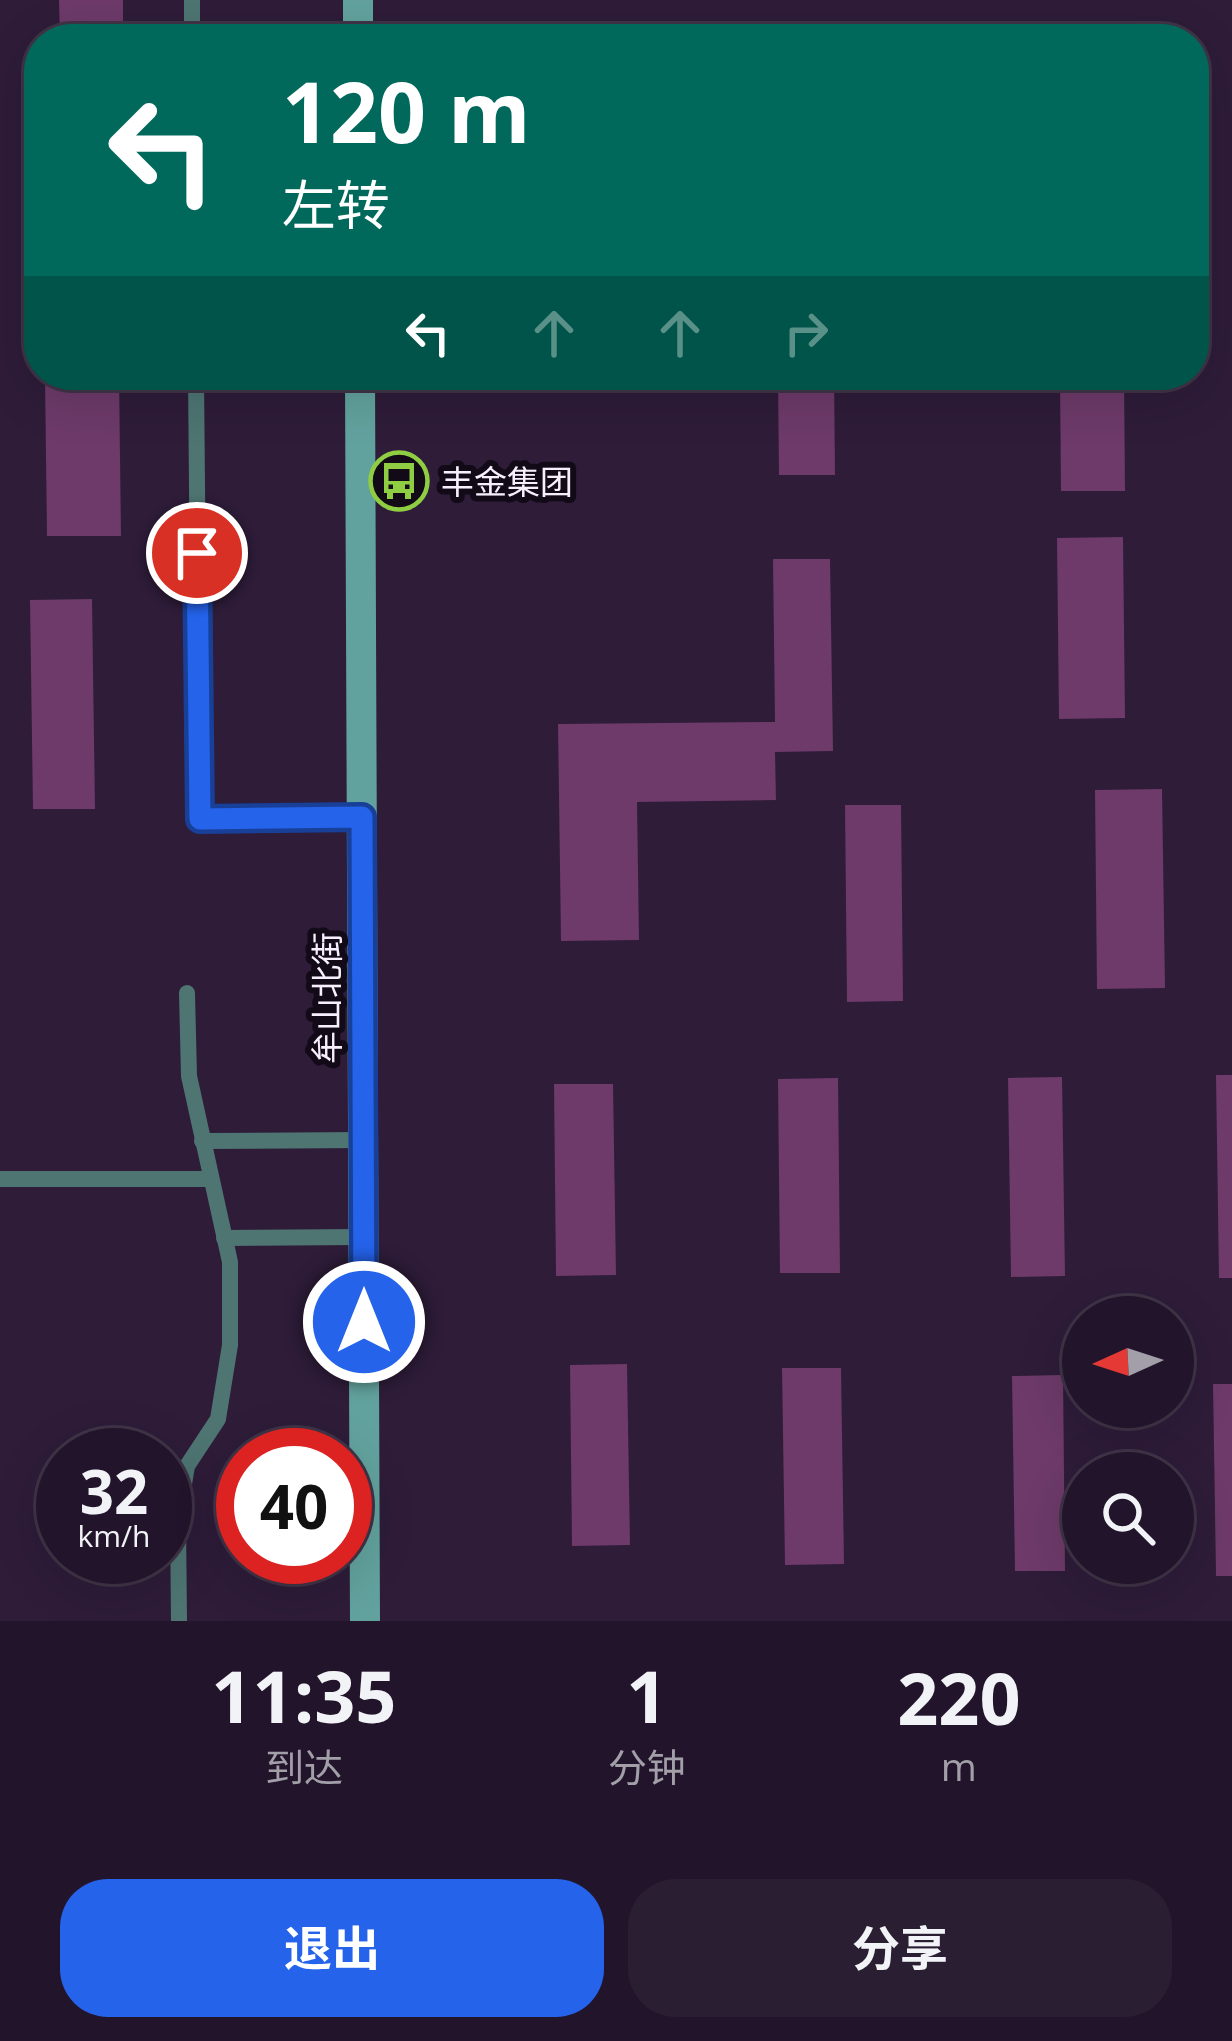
<!DOCTYPE html>
<html lang="zh">
<meta charset="utf-8">
<style>
:root{--surface:#22152b;--page:#2a1e33;--text:#f1f3f6;--muted:#a29fa9;--line:#3f3447;--accent:#2563eb}
body{margin:0;font-family:"Open Sans","Noto Sans SC",sans-serif;background:var(--page);color:var(--text);height:100vh;display:flex;flex-direction:column;font-size:45px;white-space:nowrap}
*{box-sizing:border-box;margin:0}
p{font-size:39px;color:var(--muted)}
.icon{flex:none;width:66px;height:66px;fill:none;stroke:currentColor;stroke-width:2;stroke-linecap:round;stroke-linejoin:round}
.map{position:relative;height:1621px;overflow:hidden}
.details{display:flex;flex-direction:column;background:var(--surface);flex:1}
.details>*{flex:none}
.guide{position:absolute;left:24px;top:24px;width:1185px;height:366px;border-radius:48px;box-shadow:0 12px 48px #0002,0 0 0 3px var(--line);background:#00695c;color:#fff;overflow:hidden}
.needle{width:78px;rotate:267deg}
.fabs{position:absolute;left:1062px;top:1296px;display:grid;gap:24px}
.fabs a{display:grid;place-items:center;width:132px;height:132px;border-radius:50%;background:var(--surface);box-shadow:0 12px 48px #0002,0 0 0 3px var(--line);font-size:60px}
.speed{position:absolute;left:36px;top:1428px;display:flex;gap:24px;font-size:60px;font-weight:700;text-align:center}
.speed>*{display:grid;place-content:center;width:156px;height:156px;border-radius:50%;background:var(--surface);box-shadow:0 12px 48px #0002,0 0 0 3px var(--line);line-height:1}
.speed small{font-size:30px;font-weight:400}
.speed .limit{border:18px solid #d22;background:#fff;color:#111}
.pin{position:absolute;display:grid;place-items:center;width:102px;height:102px;color:#fff;margin:-51px;border:6px solid #fff;border-radius:50%;box-shadow:0 3px 12px #0007}
.me{position:absolute;width:132px;margin:-66px;rotate:0deg;stroke-linejoin:round;filter:drop-shadow(0 0 9px #0008)}
.turn{display:flex;align-items:center;gap:42px;height:252px;padding:0 60px;font-size:54px}
.turn .icon{width:156px;height:156px;stroke-width:2.5}
.turn b{display:block;font-size:84px;line-height:102px}
.lanes{display:flex;align-items:center;height:114px;padding:0 60px;background:#0003;justify-content:center;gap:60px;direction:ltr}
.lanes .off{opacity:.35}
.eta{display:flex;justify-content:space-evenly;align-items:center;height:204px;text-align:center}
.eta b{font-size:72px;font-weight:700;line-height:84px}
.cta{display:flex;gap:24px;margin-top:auto;padding:24px 60px}
.cta a{flex:1;height:138px;border-radius:48px;background:var(--accent);color:#fff;font-size:48px;font-weight:700;line-height:138px;text-align:center}
.cta a+a{background:var(--page);color:var(--text)}
.map>svg:first-child{display:block}
.building{fill:#6d3a69}
.lines{fill:none;stroke-linecap:round;stroke-linejoin:round}
.lane{stroke:#4e7572;stroke-width:16}
.secondary{stroke:#62a29e;stroke-width:30}
.route-casing{stroke:#184099;stroke-width:30}
.route{stroke:#2563eb;stroke-width:21}
.labels{text-anchor:middle;dominant-baseline:central;stroke-width:12;stroke-linejoin:round;paint-order:stroke}
.poi-label{font-size:33px;fill:#f7eefe;stroke:#120a17;text-anchor:start}
.street-label{font-size:33px;fill:#f7eefe;stroke:#120a17}
</style>
<div class="map">
<svg width="1232" height="1621" viewBox="0 0 1232 1621">
<rect width="100%" height="100%" fill="#2e1c39"/>
<g class="building">
<path d="M 59,0 L 123,0 L 123,39 L 60,39 Z"/>
<path d="M 1165,31 L 1165,39 L 1098,39 L 1098,32 Z"/>
<path d="M 45,375 L 119,375 L 121,536 L 47,536 Z"/>
<path d="M 778,375 L 834,375 L 835,475 L 779,475 Z"/>
<path d="M 1060,375 L 1124,375 L 1125,491 L 1061,491 Z"/>
<path d="M 1123,537 L 1125,718 L 1059,719 L 1057,538 Z"/>
<path d="M 773,559 L 830,559 L 833,751 L 775,752 L 776,800 L 637,802 L 639,940 L 561,941 L 558,724 L 775,722 Z"/>
<path d="M 92,599 L 95,809 L 33,809 L 30,600 Z"/>
<path d="M 1162,789 L 1165,988 L 1097,989 L 1095,790 Z"/>
<path d="M 845,805 L 901,805 L 903,1001 L 847,1002 Z"/>
<path d="M 1216,1075 L 1232,1075 L 1232,1278 L 1219,1278 Z"/>
<path d="M 1062,1077 L 1065,1276 L 1011,1277 L 1008,1078 Z"/>
<path d="M 838,1078 L 840,1273 L 780,1273 L 778,1079 Z"/>
<path d="M 554,1084 L 613,1084 L 616,1275 L 556,1276 Z"/>
<path d="M 627,1364 L 630,1545 L 572,1546 L 570,1365 Z"/>
<path d="M 782,1368 L 841,1368 L 844,1564 L 785,1565 Z"/>
<path d="M 1063,1375 L 1065,1571 L 1015,1571 L 1012,1376 Z"/>
<path d="M 1213,1384 L 1232,1384 L 1232,1576 L 1216,1576 Z"/>
</g>
<g class="lines">
<g class="lane">
<path d="M 192,0 L 192,39"/>
<path d="M 196,375 L 200,819 L 362,817"/>
<path d="M 202,1141 L 363,1140"/>
<path d="M 0,1179 L 209,1179"/>
<path d="M 224,1238 L 364,1237"/>
<path d="M 179,1621 L 178,1520 L 187,1466 L 218,1419 L 230,1345 L 230,1262 L 189,1076 L 187,993"/>
</g>
<g class="secondary">
<path d="M 358,0 L 358,39"/>
<path d="M 360,375 L 365,1621"/>
</g>
</g>
<g class="lines">
<g class="route-casing">
<path id="route" d="M 197,553 L 200,819 L 362,817 L 364,1322"/>
</g>
<use href="#route" class="route"/>
</g>
<defs>
<g id="bus-ring" transform="scale(3)"><circle r="9.5" fill="#120a17" stroke="#8fcd42" stroke-width="1.5"/><path d="M-5-6H5V4H4V6H2V4H-2V6H-4V4H-5ZM-3.5-4V0h7V-4ZM-3.5 1.2v1.5H-2V1.2ZM2 1.2v1.5H3.5V1.2Z" fill="#8fcd42"/></g>
</defs>
<g fill-rule="evenodd">
<use href="#bus-ring" x="399" y="481"/>
</g>
<g class="labels">
<g class="poi-label">
<text x="441" y="481">丰金集团</text>
</g>
<g class="street-label">
<text transform="translate(326 998) rotate(-90)">牟山北街</text>
</g>
</g>
</svg>
<div class="fabs">
<a><svg class="needle" viewBox="-14 -14 28 28"><path d="M0-13l5 13h-10z" fill="#e53935"/><path d="M0 13l5-13h-10z" fill="#a29fa9"/></svg></a>
<a><svg class="icon" aria-label="search" viewBox="0 0 24 24"><circle cx="10" cy="10" r="6"/><path d="M15 15l6 6"/></svg></a>
</div>
<div class="speed"><div>32<small>km/h</small></div><div class="limit">40</div></div>
<div class="pin" style="left:197px;top:553px;background:#d93025"><svg class="icon" aria-label="arrive" viewBox="0 0 24 24"><path d="M6 21V4h12l-3 4 3 4H6"/></svg></div>
<svg class="me" style="left:364px;top:1322px" viewBox="-20 -20 40 40"><circle r="17" fill="#2563eb" stroke="#fff" stroke-width="3"/><path d="M0-11L8 9 0 5-8 9z" fill="#fff"/></svg>
<div class="guide">
<div class="turn"><svg class="icon" aria-label="left" viewBox="0 0 24 24"><path d="M17 20v-9H6M10 6l-5 5 5 5"/></svg><div><b>120 m</b>左转</div></div>
<div class="lanes"><svg class="icon" aria-label="left" viewBox="0 0 24 24"><path d="M17 20v-9H6M10 6l-5 5 5 5"/></svg><svg class="icon off" aria-label="ahead" viewBox="0 0 24 24"><path d="M12 20V5M6 11l6-6 6 6"/></svg><svg class="icon off" aria-label="ahead" viewBox="0 0 24 24"><path d="M12 20V5M6 11l6-6 6 6"/></svg><svg class="icon off" aria-label="right" viewBox="0 0 24 24"><path d="M7 20v-9h11M14 6l5 5-5 5"/></svg></div>
</div>
</div>
<section class="details">
<div class="eta">
<div><b>11:35</b><p>到达</p></div>
<div><b>1</b><p>分钟</p></div>
<div><b>220</b><p>m</p></div>
</div>
<div class="cta"><a>退出</a><a>分享</a></div>
</section>
